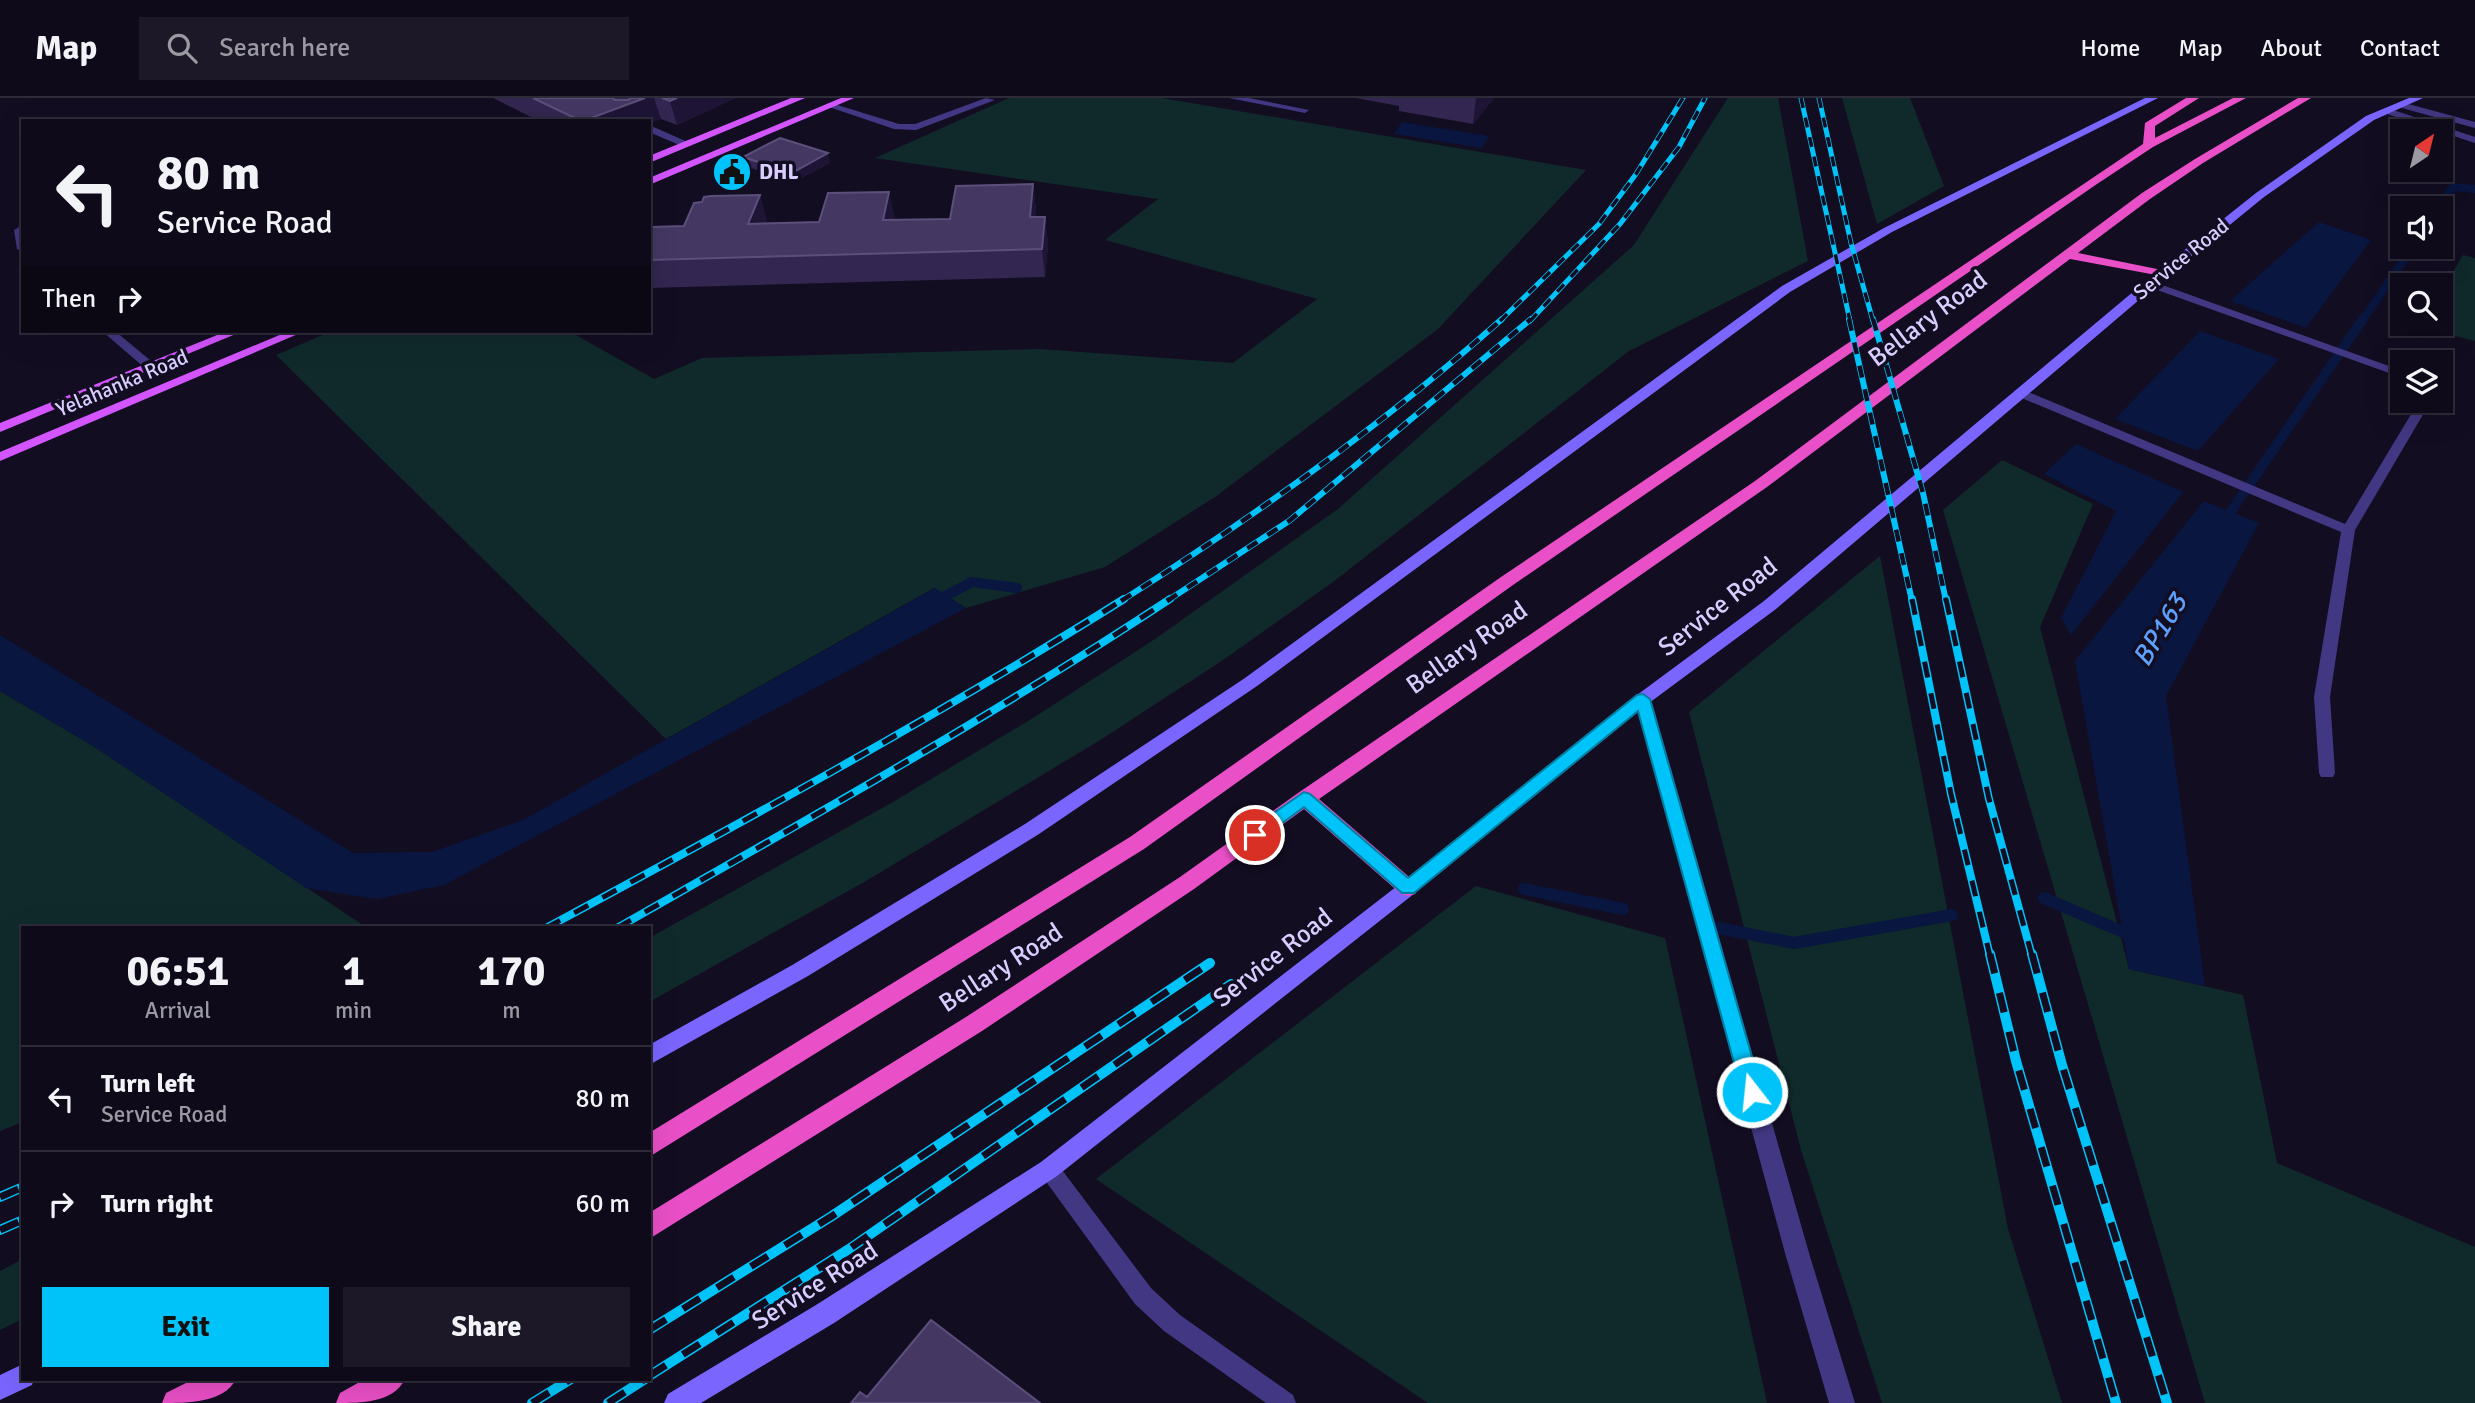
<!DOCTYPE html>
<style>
:root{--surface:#0e0a1a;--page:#1c1827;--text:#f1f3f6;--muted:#9b9aa2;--line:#2e2b39;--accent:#00c4f9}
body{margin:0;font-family:Signika,sans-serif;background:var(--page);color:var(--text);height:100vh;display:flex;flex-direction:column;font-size:26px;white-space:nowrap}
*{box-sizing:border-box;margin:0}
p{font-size:23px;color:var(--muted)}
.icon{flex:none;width:38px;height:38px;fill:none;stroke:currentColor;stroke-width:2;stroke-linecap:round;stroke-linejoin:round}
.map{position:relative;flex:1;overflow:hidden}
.panel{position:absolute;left:21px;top:828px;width:630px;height:455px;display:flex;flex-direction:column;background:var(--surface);border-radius:0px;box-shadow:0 7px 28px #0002,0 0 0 2px var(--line)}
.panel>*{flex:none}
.top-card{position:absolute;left:21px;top:21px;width:630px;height:214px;border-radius:0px;box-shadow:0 7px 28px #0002,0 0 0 2px var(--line);background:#0e0a1a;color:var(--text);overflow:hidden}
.needle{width:46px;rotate:35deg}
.tools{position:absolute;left:2390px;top:21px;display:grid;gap:14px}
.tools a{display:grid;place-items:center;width:63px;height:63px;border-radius:0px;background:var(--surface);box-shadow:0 7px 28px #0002,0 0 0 2px var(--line);font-size:35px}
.pin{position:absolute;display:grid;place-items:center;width:60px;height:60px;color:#fff;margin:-30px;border:4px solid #fff;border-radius:50%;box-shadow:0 2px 7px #0007}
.me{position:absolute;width:77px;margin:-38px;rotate:344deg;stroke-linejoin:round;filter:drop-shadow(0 0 5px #0008)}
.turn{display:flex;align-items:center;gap:24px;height:147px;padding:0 21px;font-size:32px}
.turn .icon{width:91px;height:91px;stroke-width:2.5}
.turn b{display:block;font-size:49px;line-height:60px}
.then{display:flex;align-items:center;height:66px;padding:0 21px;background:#0003;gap:14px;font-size:26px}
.eta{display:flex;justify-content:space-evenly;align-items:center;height:119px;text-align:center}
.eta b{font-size:42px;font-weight:700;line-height:49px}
.cta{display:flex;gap:14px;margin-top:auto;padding:14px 21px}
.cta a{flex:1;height:80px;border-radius:0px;background:var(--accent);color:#111;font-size:28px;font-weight:700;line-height:80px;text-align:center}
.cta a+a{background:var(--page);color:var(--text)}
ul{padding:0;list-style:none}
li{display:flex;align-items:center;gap:21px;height:105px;padding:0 21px;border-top:2px solid var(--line)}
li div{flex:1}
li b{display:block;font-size:26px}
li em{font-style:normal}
header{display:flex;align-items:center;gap:42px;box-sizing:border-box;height:98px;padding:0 35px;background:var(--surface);border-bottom:2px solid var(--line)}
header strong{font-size:33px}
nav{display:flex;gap:38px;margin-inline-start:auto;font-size:24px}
.search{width:490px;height:63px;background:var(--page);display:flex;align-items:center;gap:18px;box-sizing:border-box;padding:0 24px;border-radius:0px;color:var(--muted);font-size:26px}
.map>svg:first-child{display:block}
.green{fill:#102a2c}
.water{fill:#081640}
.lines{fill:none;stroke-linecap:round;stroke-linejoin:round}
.stream-far2{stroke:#081640;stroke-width:8}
.stream-far1{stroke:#081640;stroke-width:10}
.stream{stroke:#081640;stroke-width:12}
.service{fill:#423782;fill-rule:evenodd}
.minor{fill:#423782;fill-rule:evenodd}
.secondary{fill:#7a65ff;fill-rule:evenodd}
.primary{fill:#d355ff;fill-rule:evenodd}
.trunk{fill:#e94fc6;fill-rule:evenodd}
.rail-far3-casing{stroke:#00c4f9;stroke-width:5}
.rail-far2-casing{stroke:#00c4f9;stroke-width:6}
.rail-far1-casing{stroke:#00c4f9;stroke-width:8}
.rail-casing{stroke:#00c4f9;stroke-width:10}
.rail-far3{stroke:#130d22;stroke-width:3.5;stroke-dasharray:10;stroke-linecap:butt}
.rail-far2{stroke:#130d22;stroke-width:4.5;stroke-dasharray:12;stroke-linecap:butt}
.rail-far1{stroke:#130d22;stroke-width:5;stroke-dasharray:16;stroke-linecap:butt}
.rail{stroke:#130d22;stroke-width:7;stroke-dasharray:20;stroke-linecap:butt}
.wall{fill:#332650}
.shaded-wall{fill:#1e1436}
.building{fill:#443863;stroke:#5c4f7b;stroke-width:2}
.route{fill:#00c4f9;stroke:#007fa2;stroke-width:2}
.labels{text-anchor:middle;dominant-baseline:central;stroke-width:7;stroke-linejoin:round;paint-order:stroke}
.far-poi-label{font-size:21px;font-weight:bold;fill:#d9ceff;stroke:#130d22;text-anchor:start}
.far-street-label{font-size:21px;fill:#d9ceff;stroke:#130d22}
.street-label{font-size:26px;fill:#d9ceff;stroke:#130d22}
.water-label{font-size:28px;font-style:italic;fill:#5ca1ff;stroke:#130d22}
</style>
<header>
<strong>Map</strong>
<div class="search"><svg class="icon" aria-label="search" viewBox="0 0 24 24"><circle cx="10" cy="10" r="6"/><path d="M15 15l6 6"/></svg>Search here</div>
<nav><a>Home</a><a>Map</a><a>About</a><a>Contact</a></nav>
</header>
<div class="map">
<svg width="2475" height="1305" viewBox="0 0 2475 1305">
<rect width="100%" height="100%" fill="#130d22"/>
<g class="green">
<path d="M 1009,0 L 1162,0 L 1586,72 L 1438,231 L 1215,399 L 1105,469 L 966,510 L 934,490 L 666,641 L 276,257 L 332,233 L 569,233 L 654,281 L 702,260 L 1040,251 L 1233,265 L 1317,201 L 1105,142 L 1158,101 L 875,60 Z"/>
<path d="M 1728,0 L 1778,0 L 1808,163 L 1629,253 L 1333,484 L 1226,560 L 1102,641 L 866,783 L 649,904 L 649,840 L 893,704 L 1033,620 L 1155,541 L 1338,411 L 1634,147 Z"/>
<path d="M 1842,0 L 1910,0 L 1944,88 L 1877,126 Z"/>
<path d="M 2463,157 L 2475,160 L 2475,243 L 2421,229 L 2423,226 L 2441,226 L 2441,195 Z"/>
<path d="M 2002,362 L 2093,406 L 2040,529 L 2129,871 L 2243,897 L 2277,1065 L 2475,1149 L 2475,1305 L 2205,1305 L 1943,412 Z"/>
<path d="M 1880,458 L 2008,1131 L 2062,1305 L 1882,1305 L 1801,1052 L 1689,614 Z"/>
<path d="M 0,593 L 93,648 L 366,829 L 23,830 L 23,1024 L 0,1033 Z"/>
<path d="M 1476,788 L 1665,840 L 1767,1305 L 1428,1305 L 1096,1081 Z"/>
<path d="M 23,1161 L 23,1221 L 0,1232 L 0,1173 Z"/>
</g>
<g class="water">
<path d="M 1402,24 L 1489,38 L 1482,50 L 1394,36 Z"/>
<path d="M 2319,124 L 2371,142 L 2306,230 L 2230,203 Z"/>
<path d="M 2200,233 L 2279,261 L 2198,353 L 2115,321 Z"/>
<path d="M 2076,346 L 2183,394 L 2071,537 L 2061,520 L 2116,413 L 2044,376 Z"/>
<path d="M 2204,403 L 2259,425 L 2166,598 L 2205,888 L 2129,871 L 2075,563 Z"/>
<path d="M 935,490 L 966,510 L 444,787 L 377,801 L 306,790 L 93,648 L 0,593 L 0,537 L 353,755 L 432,754 L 523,722 Z"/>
</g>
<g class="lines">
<g class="stream-far2">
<path d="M 2439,110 L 2453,89 L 2475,91"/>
<path d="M 2362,223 L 2413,149"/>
</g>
<g class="stream-far1">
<path d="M 2223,425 L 2363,221"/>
<path d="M 936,503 L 972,484 L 1017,490"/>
</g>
<g class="stream">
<path d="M 934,504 L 939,501"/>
<path d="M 1524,791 L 1623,811"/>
<path d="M 2044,800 L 2135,839"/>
<path d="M 1703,827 L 1794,845 L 1952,817"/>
</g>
<g class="service">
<path d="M 1229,0 L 1249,0 L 1309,12 L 1305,15 Z"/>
<path d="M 2401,4 L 2475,24 L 2475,30 L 2398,9 L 2397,7 Z"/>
<path d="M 2387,10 L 2475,39 L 2475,45 L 2384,15 L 2383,13 Z"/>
<path d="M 649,27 L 690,45 L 692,47 L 684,49 L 649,34 Z"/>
<path d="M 2146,184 L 2154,184 L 2403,273 L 2403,280 L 2146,188 Z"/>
<path d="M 2021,291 L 2345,426 L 2419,303 L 2431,303 L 2355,432 L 2330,599 L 2335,675 L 2333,679 L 2321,679 L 2319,675 L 2314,599 L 2341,434 L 2017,298 L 2017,292 Z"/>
<path d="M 1049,1062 L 1056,1064 L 1151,1190 L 1180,1217 L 1293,1297 L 1296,1305 L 1266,1305 L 1164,1233 L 1135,1206 L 1042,1078 L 1039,1071 L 1042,1064 Z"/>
</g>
<g class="minor">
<path d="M 986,0 L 995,2 L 916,32 L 894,31 L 826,8 L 831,5 L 899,26 L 915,26 Z"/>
<path d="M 23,127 L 23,154 L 17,151 L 14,132 Z"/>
<path d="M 102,233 L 115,233 L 157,268 L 156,271 L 146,271 Z"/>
<path d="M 1643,595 L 1651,601 L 1809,1155 L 1855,1305 L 1829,1305 L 1785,1155 L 1635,601 Z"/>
</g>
<g class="secondary">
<path d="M 2145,0 L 2158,0 L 1892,134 L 1790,194 L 1257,588 L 1039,736 L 808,878 L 649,967 L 649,947 L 794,866 L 1025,726 L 1245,580 L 1782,188 L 1884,130 Z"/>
<path d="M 2409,0 L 2423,0 L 2374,22 L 2264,99 L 2166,179 L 1776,511 L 1649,605 L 1415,795 L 1057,1078 L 834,1225 L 701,1305 L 664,1305 L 668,1296 L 816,1207 L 1041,1064 L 1401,785 L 1637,597 L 1764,503 L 2158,173 L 2256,95 L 2366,18 Z"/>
<path d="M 23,1266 L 23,1281 L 34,1281 L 32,1287 L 0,1302 L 0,1277 Z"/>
</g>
<g class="primary">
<path d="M 791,0 L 805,0 L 649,65 L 649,58 Z"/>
<path d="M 841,0 L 854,0 L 649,87 L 649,80 Z"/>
<path d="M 227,233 L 243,233 L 0,334 L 0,325 Z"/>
<path d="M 289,233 L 305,233 L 0,363 L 0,354 Z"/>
</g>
<g class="trunk">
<path d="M 2186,0 L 2199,0 L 2155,28 L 2155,40 L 2233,0 L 2246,0 L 2153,49 L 2097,86 L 1513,487 L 1144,751 L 649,1059 L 649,1035 L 1130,739 L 1501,479 L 2143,46 L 2145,25 Z"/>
<path d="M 2298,0 L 2311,0 L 2203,65 L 2150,101 L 2078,155 L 2167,173 L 2167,179 L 2070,161 L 1767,389 L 1319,701 L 1415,784 L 1419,790 L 1415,796 L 1408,798 L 1401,796 L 1304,711 L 1194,791 L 982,933 L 649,1141 L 649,1115 L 966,919 L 1180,779 L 1298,695 L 1755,383 L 2142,95 L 2195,61 Z"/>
<path d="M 194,1281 L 236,1281 C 224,1305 187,1305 162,1305 L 166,1295 Z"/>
<path d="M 365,1281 L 405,1281 C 393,1305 361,1305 336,1305 L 340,1295 Z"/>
</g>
<g class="rail-far3-casing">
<g id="rail-far3">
<path d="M 1801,0 L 1850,223"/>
<path d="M 1819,0 L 1851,145 L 1873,223"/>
<path d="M 1500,223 L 1599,126 L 1636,76 L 1683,0"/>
<path d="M 1530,223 L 1620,126 L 1679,49 L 1705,0"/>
</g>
</g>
<g class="rail-far2-casing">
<g id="rail-far2">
<path d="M 1849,221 L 1912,503"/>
<path d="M 1873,221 L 1923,395 L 1946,503"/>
<path d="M 1121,503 C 1254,419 1384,326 1502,221"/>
<path d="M 1167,503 L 1289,423 L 1531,221"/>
</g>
</g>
<g class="rail-far1-casing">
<g id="rail-far1">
<path d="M 1912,501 L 1951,696 L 1990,858"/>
<path d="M 1946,501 L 1989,701 L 2032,858"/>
<path d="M 546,830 C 741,725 936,619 1124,501"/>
<path d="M 617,830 C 803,724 991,619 1170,501"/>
</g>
</g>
<g class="rail-casing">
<g id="rail">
<path d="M 1990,856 L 2016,963 L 2116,1305"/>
<path d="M 2032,856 L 2062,967 L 2167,1305"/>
<path d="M 0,1099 L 23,1089"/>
<path d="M 0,1132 L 23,1122"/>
<path d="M 649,1232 L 832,1118 L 1210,865"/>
<path d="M 649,1278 L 849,1151 L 1231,886"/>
<path d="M 532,1305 L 571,1281"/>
<path d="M 608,1305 L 645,1281"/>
</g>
</g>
<use href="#rail-far3" class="rail-far3"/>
<use href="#rail-far2" class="rail-far2"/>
<use href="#rail-far1" class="rail-far1"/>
<use href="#rail" class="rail"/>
</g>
<g class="wall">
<path d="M 494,0 L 735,0 L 677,27 L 661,21 L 649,25 L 649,23 L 539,23 L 495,1 Z"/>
<path d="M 1356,0 L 1494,0 L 1473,26 L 1399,13 L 1399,8 Z"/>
<path d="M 743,59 L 830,65 L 794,84 L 745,68 Z"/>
<path d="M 1033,86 L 1036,113 L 1035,119 L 1045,119 L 1048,147 L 1045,179 L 649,190 L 649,133 L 684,128 L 702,104 L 760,97 L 767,124 L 766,126 L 819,124 L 889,94 L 894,122 L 950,121 Z"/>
</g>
<g class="shaded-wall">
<path d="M 645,0 L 654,0 L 661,21 L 649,25 L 649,23 L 583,23 Z"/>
<path d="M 677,0 L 735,0 L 677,27 L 670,3 Z"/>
<path d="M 1476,0 L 1494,0 L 1473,26 Z"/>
<path d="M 828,55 L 830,65 L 794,84 L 792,75 Z"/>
<path d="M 1033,86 L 1036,113 L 1033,147 L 1030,119 Z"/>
<path d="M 889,94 L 895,121 L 888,150 L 883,122 Z"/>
<path d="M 760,97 L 767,124 L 756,154 L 748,126 Z"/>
<path d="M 1045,119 L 1048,147 L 1045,179 L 1042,151 Z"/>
</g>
<g class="building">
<path d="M 533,0 L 612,0 L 615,2 L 629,2 L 630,0 L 645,0 L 583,23 L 581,23 Z"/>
<path d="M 662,0 L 677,0 L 670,3 Z"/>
<path d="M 780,40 L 828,55 L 792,75 L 743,59 Z"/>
<path d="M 1033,86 L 1030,119 L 1045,119 L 1042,151 L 649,162 L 649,133 L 652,129 L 684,128 L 694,105 L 702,104 L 704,99 L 711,98 L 760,97 L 748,126 L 819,124 L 828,95 L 889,94 L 883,122 L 950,121 L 956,88 Z"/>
<path d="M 931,1222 L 1040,1305 L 851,1305 L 860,1294 L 867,1299 Z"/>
</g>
<path class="route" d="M 1643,596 L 1650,601 L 1762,994 L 1759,1000 L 1752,1003 L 1745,1000 L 1742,994 L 1638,613 L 1414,795 L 1402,795 L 1304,709 L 1261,741 L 1249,741 L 1246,737 L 1249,732 L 1304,694 L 1310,696 L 1408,780 L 1637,597 Z"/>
<defs>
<g id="civic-disc" transform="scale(2.0125)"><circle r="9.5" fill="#00c4f9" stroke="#130d22"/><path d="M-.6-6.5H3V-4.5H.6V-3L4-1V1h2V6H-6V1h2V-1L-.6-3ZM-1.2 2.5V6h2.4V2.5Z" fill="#111"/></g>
</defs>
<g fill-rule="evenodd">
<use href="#civic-disc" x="732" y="74"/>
</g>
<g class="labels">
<g class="far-poi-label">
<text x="759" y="74">DHL</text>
</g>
<g class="far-street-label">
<text transform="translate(2181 161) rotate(-39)">Service Road</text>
<text transform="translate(122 285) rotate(-23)">Yelahanka Road</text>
</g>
<g class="street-label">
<text transform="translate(1928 221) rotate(-37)">Bellary Road</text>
<text transform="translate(1718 509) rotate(-38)">Service Road</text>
<text transform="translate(1467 550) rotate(-35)">Bellary Road</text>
<text transform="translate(1273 860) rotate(-38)">Service Road</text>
<text transform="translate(1001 870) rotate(-33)">Bellary Road</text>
<text transform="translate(815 1188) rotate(-32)">Service Road</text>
</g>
<g class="water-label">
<text transform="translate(2160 532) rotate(-59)">BP163</text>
</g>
</g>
</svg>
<div class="tools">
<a><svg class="needle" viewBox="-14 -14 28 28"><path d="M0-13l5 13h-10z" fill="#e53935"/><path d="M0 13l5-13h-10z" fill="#9b9aa2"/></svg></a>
<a><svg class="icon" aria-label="sound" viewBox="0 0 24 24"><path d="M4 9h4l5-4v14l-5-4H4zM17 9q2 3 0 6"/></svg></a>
<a><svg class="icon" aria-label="search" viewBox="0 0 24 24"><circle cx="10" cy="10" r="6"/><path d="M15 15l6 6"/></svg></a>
<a><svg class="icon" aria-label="layers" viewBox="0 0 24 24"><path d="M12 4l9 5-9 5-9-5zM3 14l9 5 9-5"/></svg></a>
</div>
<div class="pin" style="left:1255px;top:737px;background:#d93025"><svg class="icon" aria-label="arrive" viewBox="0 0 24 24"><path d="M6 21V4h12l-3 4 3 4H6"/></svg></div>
<svg class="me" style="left:1752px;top:994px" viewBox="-20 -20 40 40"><circle r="17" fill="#00c4f9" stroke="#fff" stroke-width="3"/><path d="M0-11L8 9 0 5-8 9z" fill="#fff"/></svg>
<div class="top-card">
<div class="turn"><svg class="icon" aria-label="left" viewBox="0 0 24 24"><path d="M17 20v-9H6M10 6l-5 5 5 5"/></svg><div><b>80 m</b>Service Road</div></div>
<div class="then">Then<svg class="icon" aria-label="right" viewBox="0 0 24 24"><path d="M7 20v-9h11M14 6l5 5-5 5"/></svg></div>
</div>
<section class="panel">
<div class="eta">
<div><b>06:51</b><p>Arrival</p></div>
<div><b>1</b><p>min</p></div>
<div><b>170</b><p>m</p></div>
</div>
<ul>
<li><svg class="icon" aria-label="left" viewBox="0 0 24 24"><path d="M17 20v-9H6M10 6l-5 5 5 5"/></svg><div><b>Turn left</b><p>Service Road</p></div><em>80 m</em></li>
<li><svg class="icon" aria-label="right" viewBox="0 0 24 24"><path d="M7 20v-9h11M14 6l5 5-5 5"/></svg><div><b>Turn right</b></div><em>60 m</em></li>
</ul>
<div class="cta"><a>Exit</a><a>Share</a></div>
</section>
</div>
